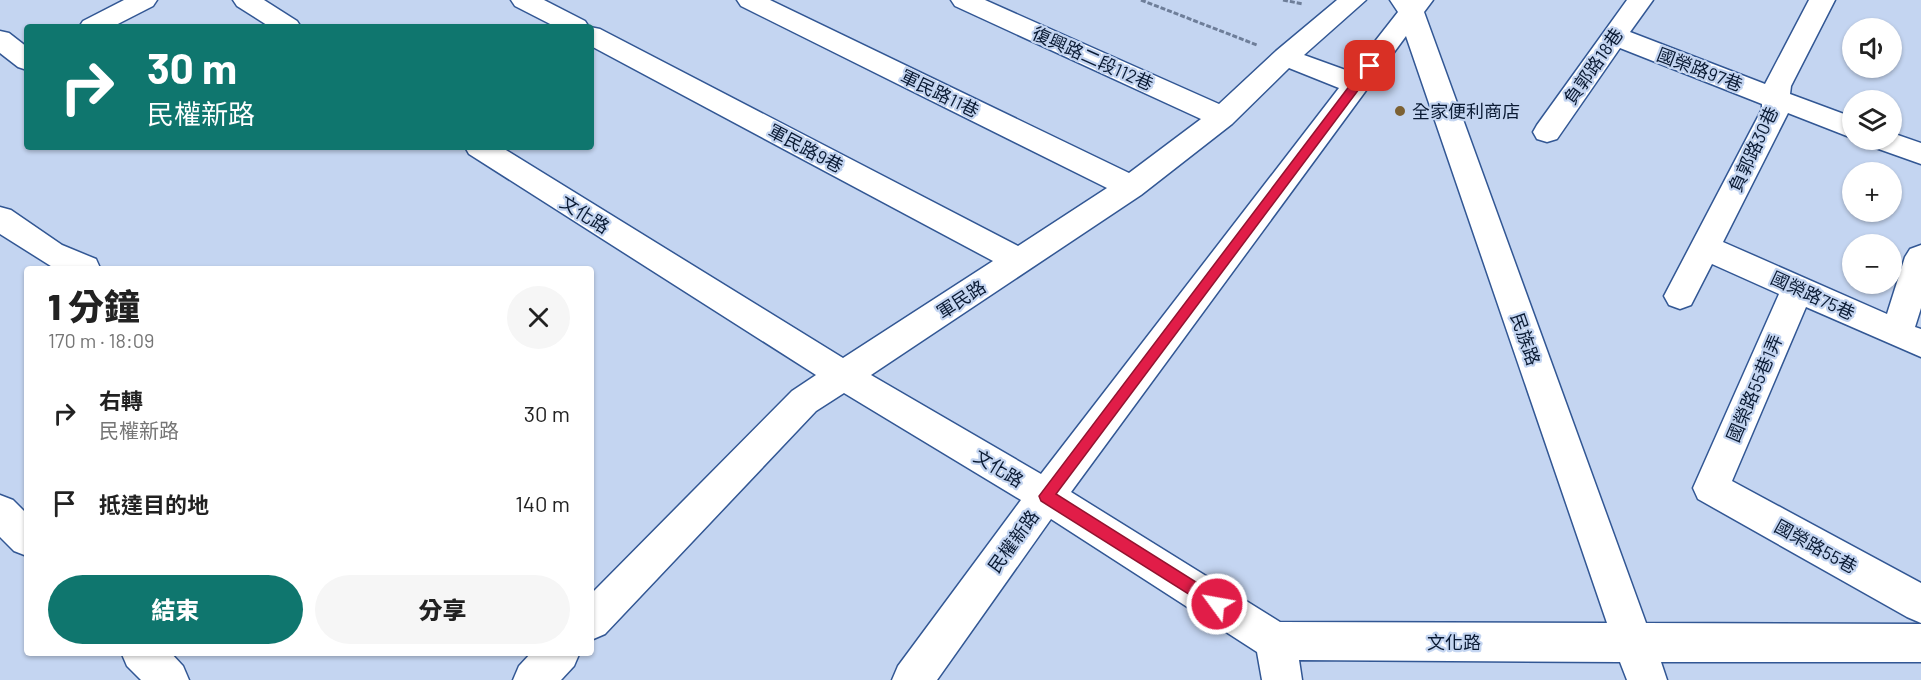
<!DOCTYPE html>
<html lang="zh-TW">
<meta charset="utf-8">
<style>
:root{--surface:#fff;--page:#f6f6f6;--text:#222;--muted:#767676;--accent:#0f766e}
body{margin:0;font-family:Barlow,"Noto Sans TC",sans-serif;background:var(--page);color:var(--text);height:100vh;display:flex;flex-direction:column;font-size:22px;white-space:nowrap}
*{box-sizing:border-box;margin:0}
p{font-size:20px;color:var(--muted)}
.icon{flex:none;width:33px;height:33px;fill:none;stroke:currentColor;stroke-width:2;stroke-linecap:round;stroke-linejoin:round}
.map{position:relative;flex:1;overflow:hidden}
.details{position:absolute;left:24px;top:266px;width:570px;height:390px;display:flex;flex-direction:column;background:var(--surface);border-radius:6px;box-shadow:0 2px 4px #0004}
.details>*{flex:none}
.top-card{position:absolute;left:24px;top:24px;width:570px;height:126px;border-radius:6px;box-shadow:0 2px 4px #0004;background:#0f766e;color:#fff;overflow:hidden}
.fabs{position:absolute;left:1842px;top:18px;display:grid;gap:12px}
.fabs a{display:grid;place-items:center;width:60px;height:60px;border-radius:50%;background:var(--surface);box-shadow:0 2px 4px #0004;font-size:30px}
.pin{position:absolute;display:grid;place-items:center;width:51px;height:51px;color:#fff;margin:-26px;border-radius:12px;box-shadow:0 3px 9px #0006}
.me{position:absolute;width:66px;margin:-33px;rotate:302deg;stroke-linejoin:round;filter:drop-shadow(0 0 4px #0008)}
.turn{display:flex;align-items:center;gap:21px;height:126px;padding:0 24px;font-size:27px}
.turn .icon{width:78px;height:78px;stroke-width:2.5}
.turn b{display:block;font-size:42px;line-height:51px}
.round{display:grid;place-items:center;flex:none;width:63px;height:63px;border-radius:32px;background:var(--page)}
.head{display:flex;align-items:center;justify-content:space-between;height:102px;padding:0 24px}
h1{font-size:36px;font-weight:800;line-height:45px}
.button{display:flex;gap:12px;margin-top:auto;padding:12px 24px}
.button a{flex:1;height:69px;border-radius:36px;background:var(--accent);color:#fff;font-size:24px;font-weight:800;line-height:69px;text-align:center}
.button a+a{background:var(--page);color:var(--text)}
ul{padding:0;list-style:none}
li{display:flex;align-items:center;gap:18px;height:90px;padding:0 24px}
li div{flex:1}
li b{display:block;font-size:22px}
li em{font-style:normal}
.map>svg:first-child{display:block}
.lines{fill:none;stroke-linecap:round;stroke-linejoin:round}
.minor-casing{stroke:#325794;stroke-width:3}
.path{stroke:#6e7e99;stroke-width:3;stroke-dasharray:5 2;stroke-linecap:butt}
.minor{fill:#fff;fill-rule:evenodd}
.route{fill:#e11d48;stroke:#92132f;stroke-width:1.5}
.poi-dot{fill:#7c6133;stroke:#c4d5f1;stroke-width:2}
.labels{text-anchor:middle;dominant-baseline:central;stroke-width:4.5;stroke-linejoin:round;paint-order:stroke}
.street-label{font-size:18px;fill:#0a1a33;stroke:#c4d5f1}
.poi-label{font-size:18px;fill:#0a1a33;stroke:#c4d5f1;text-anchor:start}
</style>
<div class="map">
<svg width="1921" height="680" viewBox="0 0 1921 680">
<rect width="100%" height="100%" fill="#c4d5f1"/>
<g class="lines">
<g class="minor-casing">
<g id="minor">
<path d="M 124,0 L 157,0 L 153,6 L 112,27 L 79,27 L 83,21 Z"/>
<path d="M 233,0 L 264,0 L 297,21 L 301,27 L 270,27 L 237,6 Z"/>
<path d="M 511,0 L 544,0 L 585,21 L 589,27 L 556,27 L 515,6 Z"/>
<path d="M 737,0 L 770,0 L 1129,173 L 1201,119 L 955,6 L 951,0 L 985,0 L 1219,104 L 1276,51 L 1337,0 L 1366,0 L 1304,55 L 1351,72 L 1398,12 L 1390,0 L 1433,0 L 1424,12 L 1646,623 L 1921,624 L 1921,662 L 1661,662 L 1667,680 L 1627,680 L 1620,662 L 1299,660 L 1302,680 L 1262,680 L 1257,652 L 1051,519 L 937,680 L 892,680 L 898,666 L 1021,500 L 844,393 L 816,411 L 605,634 L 591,640 L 591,594 L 792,391 L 816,375 L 469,154 L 465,147 L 501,147 L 843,358 L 993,261 L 591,46 L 590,27 L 600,29 L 1018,246 L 1107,188 L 741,6 ZM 1406,36 L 1607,623 L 1280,622 L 1071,492 ZM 1289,68 L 1339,88 L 1041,474 L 871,375 L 1141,195 L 1232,124 Z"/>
<path d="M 1627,0 L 1653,0 L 1630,32 L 1765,84 L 1809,0 L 1835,0 L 1791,86 L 1790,94 L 1852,117 L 1852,138 L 1788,113 L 1723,242 L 1887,314 L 1905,257 L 1910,249 L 1921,245 L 1921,308 L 1915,327 L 1921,329 L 1921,357 L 1806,307 L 1732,481 L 1921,583 L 1921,623 L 1907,617 L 1698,499 L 1693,488 L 1779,294 L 1712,264 L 1691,305 L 1680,309 L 1669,305 L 1664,296 L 1762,109 L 1762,104 L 1620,48 L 1557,139 L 1547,142 L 1537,139 L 1533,132 L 1537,125 Z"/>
<path d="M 0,31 L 9,33 L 27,47 L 27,70 L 18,67 L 0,53 Z"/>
<path d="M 1892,133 L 1921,143 L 1921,164 L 1873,147 L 1869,140 L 1892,140 Z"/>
<path d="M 0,207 L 11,210 L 62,245 L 96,259 L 100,268 L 54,268 L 0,234 Z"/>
<path d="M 0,495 L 13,500 L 27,514 L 27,556 L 14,551 L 0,537 Z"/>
<path d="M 121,652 L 170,652 L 183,666 L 189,680 L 141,680 L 127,666 Z"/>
<path d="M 532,652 L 580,652 L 574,666 L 561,680 L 513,680 L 519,666 Z"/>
</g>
</g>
<g class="path">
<path d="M 1141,0 L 1257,45"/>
<path d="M 1283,0 L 1303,4"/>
</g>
<use href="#minor" class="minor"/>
</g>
<path class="route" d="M 1370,63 L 1374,64 L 1374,69 L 1056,494 L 1223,599 L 1225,604 L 1223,610 L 1217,612 L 1041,501 L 1039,496 L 1366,64 Z"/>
<circle class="poi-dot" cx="1400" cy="111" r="6"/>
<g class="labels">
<g class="street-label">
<text transform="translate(1093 58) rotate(24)">復興路二段112巷</text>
<text transform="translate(1593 66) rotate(-55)">負郭路18巷</text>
<text transform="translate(1700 69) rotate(21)">國榮路97巷</text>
<text transform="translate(940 93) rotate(26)">軍民路11巷</text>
<text transform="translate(806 148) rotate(28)">軍民路9巷</text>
<text transform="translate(1753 149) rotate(-65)">負郭路30巷</text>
<text transform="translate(585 214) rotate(32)">文化路</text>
<text transform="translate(1813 295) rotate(25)">國榮路75巷</text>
<text transform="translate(961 299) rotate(-33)">軍民路</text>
<text transform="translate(1526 339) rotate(71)">民族路</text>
<text transform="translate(1754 388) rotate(-67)">國榮路55巷1弄</text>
<text transform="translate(999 468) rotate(31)">文化路</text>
<text transform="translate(1013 541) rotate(-54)">民權新路</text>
<text transform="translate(1816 546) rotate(29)">國榮路55巷</text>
<text x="1454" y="642">文化路</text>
</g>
<g class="poi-label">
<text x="1412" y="111">全家便利商店</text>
</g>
</g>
</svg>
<div class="fabs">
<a><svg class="icon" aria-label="sound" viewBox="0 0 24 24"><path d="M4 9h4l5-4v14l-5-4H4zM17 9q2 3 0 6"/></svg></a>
<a><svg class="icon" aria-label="layers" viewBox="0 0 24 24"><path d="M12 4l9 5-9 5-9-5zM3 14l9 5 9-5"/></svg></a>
<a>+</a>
<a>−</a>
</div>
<div class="pin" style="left:1370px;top:66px;background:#d93025"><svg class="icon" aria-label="arrive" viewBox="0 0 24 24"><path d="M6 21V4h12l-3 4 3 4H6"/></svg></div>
<svg class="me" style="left:1217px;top:604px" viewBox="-20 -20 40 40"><circle r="17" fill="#e11d48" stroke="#fff" stroke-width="3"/><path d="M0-11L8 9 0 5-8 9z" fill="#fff"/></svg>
<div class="top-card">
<div class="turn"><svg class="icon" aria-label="right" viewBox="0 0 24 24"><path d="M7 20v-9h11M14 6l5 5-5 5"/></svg><div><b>30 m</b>民權新路</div></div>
</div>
<section class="details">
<div class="head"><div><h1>1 分鐘</h1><p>170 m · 18:09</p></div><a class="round"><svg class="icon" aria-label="close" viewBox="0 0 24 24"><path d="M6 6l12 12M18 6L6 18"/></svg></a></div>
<ul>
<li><svg class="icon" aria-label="right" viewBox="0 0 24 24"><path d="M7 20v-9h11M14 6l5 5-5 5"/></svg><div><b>右轉</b><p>民權新路</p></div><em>30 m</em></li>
<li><svg class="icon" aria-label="arrive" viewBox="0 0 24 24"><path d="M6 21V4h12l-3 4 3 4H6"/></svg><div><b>抵達目的地</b></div><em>140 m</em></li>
</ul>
<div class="button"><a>結束</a><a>分享</a></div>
</section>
</div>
